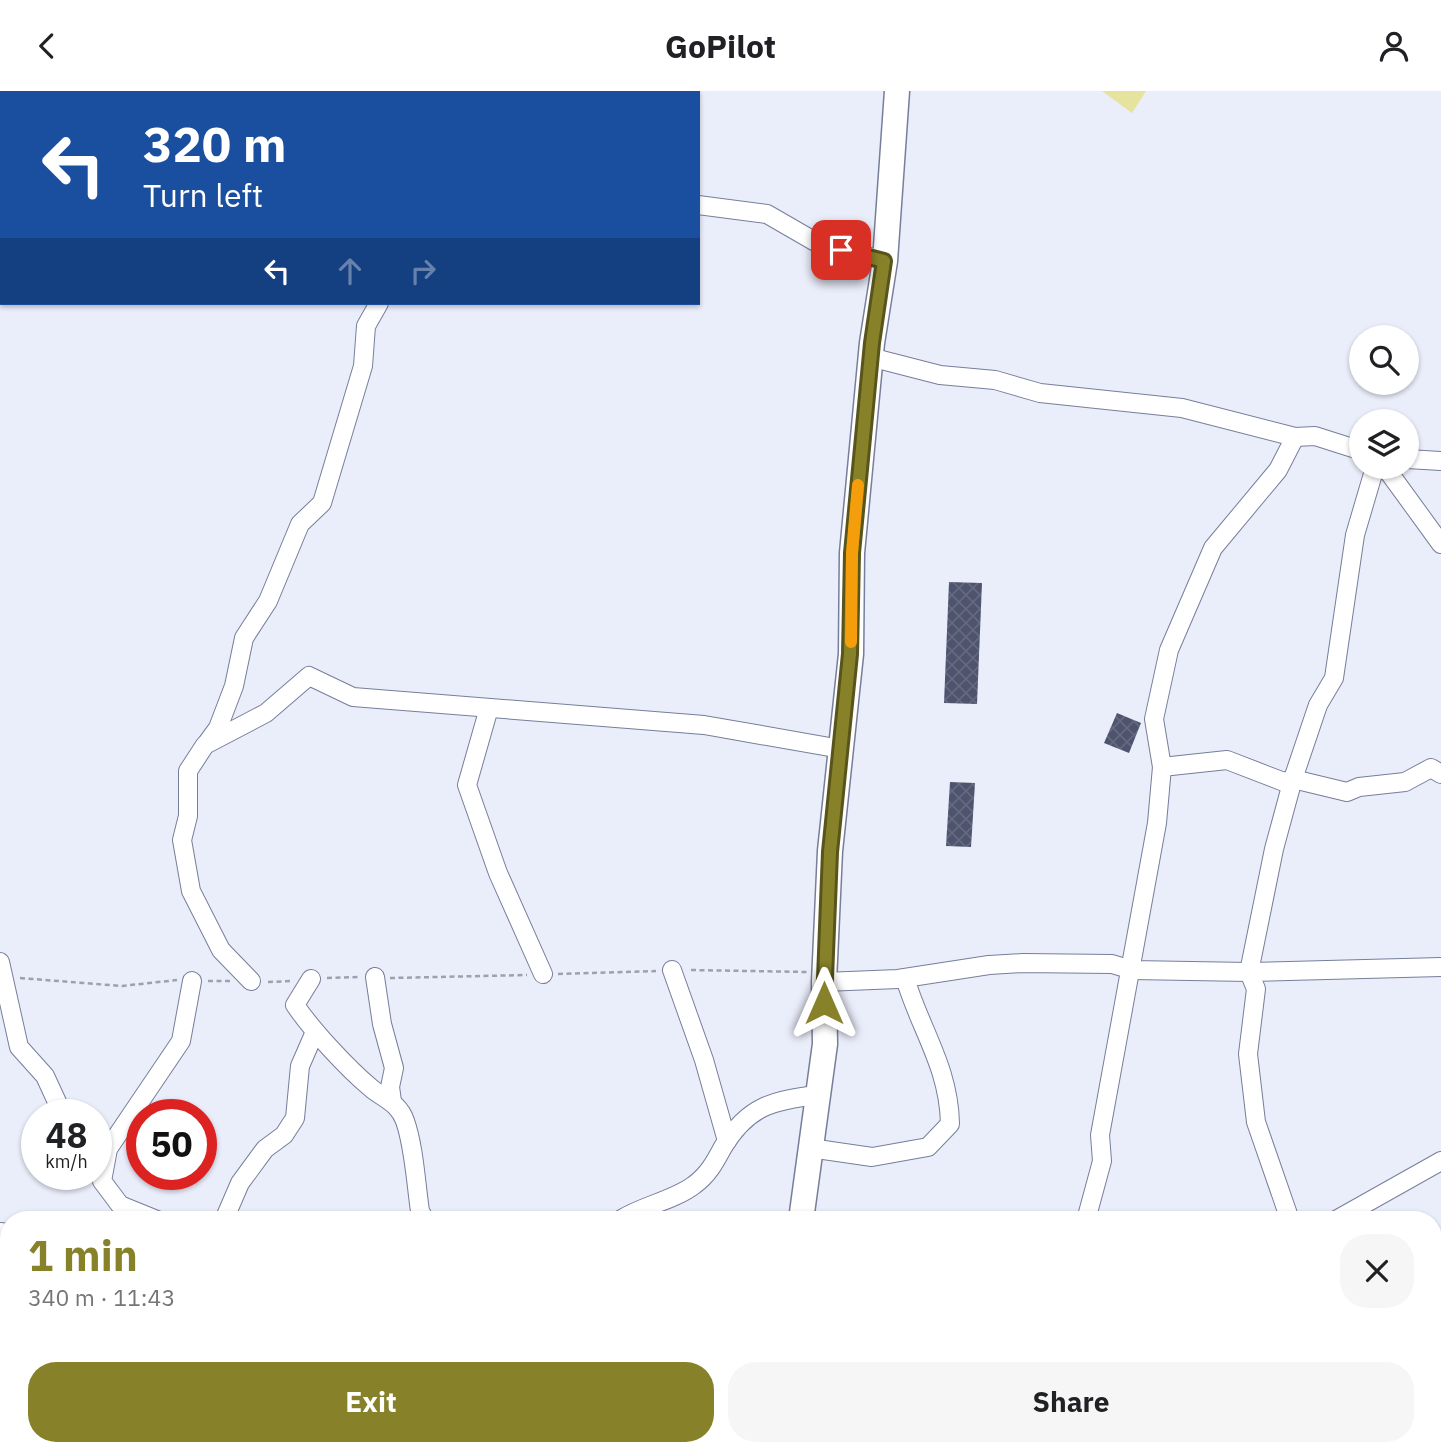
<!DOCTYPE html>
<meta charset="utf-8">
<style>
:root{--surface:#fff;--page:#f6f6f6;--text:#202124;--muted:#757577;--accent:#87822a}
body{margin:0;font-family:"IBM Plex Sans",sans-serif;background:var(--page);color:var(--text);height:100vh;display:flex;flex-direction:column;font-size:26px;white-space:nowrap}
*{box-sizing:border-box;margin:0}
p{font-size:23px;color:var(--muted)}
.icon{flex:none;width:38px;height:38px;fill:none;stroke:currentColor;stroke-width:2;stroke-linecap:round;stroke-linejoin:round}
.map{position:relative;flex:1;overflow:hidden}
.side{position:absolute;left:0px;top:1120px;width:1442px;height:245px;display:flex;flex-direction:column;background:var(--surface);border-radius:28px 28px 0 0;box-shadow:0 2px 5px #0004}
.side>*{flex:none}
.top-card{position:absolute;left:0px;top:0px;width:700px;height:214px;box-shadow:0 2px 5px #0004;background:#1a4fa0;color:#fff;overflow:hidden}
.buttons{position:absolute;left:1349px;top:234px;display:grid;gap:14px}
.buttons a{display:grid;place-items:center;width:70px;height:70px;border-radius:50%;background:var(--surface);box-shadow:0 2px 5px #0004;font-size:35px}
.speed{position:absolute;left:21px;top:1008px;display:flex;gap:14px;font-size:35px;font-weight:700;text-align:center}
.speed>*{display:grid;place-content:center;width:91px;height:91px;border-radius:50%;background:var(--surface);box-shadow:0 2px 5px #0004;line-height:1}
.speed small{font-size:18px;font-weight:400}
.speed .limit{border:10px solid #d22;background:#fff;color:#111}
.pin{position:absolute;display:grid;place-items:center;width:60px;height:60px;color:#fff;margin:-30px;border-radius:14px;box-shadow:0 4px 10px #0006}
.me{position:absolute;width:77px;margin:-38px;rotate:0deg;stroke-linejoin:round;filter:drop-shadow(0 0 5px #0008)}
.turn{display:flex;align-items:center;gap:24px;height:147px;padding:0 28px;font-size:32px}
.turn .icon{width:91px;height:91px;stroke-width:2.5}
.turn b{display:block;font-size:49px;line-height:60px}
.lanes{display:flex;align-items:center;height:66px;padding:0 28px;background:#0003;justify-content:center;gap:35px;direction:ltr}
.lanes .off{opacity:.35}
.round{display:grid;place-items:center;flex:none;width:74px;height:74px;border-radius:28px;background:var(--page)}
.summary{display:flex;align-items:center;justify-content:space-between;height:119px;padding:0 28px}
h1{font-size:42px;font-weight:700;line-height:52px;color:var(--accent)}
.cta{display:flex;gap:14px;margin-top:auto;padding:14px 28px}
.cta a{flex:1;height:80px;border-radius:28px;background:var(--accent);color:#fff;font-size:28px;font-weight:700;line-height:80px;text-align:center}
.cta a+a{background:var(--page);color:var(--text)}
header{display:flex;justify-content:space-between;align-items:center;height:91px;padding:0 28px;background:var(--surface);font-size:32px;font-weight:700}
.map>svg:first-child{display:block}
.green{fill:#e6e39e}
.building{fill:url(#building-cross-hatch)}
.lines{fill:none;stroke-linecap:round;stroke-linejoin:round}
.street-casing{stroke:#777e9a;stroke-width:20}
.secondary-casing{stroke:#777e9a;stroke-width:27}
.path{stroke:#9ea0ad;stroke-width:2.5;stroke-dasharray:5 3.5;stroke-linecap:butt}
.street{stroke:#fff;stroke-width:18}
.secondary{stroke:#fff;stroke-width:24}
.route-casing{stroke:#58541b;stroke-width:18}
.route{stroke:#87822a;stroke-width:12}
.slow{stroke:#f59e0b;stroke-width:12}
</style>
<header><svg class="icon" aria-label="back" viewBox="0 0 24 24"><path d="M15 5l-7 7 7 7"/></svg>GoPilot<svg class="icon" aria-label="person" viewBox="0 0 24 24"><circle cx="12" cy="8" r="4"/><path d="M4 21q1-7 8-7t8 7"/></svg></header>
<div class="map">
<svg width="1441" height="1365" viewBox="0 0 1441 1365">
<defs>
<pattern id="building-cross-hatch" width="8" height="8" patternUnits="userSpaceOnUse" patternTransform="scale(1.75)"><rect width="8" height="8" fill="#4e546e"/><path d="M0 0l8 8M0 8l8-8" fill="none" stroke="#64697f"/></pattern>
</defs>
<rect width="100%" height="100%" fill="#eaedfa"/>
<g class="green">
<path d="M 75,0 L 523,0 L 523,2 Z"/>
<path d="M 1102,0 L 1146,0 L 1132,22 Z"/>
</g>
<g class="building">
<path d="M 949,491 L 982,492 L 977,613 L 944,612 Z"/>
<path d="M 1117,622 L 1141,632 L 1129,662 L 1104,652 Z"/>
<path d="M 950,691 L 975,692 L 971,756 L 946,755 Z"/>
</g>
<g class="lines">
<g class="street-casing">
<g id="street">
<path d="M 21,0 L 22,2"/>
<path d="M 479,2 L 480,0"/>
<path d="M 698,114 L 767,123 L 819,153 L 885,170"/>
<path d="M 0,153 L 2,153"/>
<path d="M 870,266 L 940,284 L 995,289 L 1040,302 L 1182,317 L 1295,346 L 1315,345 L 1362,360"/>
<path d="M 1407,368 L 1441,370"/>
<path d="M 1385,376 L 1441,453"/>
<path d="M 489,617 L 467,694 L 498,782 L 543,883"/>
<path d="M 207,652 L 218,637 L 234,595 L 244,547 L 268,510 L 300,433 L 322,412 L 363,275 L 366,235 L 379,212"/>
<path d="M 1162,676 L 1227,669 L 1284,691 L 1293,688 L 1347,701 L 1359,696 L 1405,691 L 1431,677 L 1441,683"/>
<path d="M 0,871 L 19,956 L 45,985 L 63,1024"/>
<path d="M 672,879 L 704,969 L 727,1050"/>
<path d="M 375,886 L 382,933 L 394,977 L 390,996 L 392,1010"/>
<path d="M 311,888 L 295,914 C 312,939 347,977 371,997 C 384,1008 399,1012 405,1030 C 414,1055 416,1093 420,1120 L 425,1129"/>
<path d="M 251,890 L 221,859 L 191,800 L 182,749 L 188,725 L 188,680 L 205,654 L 266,622 L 309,585 L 353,606 L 704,634 L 841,658"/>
<path d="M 824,891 L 898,888 L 989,874 L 1023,872 L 1112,873 L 1132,879 L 1249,881 L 1441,876"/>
<path d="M 810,1057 L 872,1066 L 928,1056 L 950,1033 C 949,976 920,938 905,887"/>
<path d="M 157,1129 L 120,1114 L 102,1090 L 108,1058 L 181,950 L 192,890"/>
<path d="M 224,1129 L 240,1092 L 265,1058 L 284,1044 L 295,1027 L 300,975 L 314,943"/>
<path d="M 620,1129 C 643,1114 673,1110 694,1094 C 708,1084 715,1071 723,1056 C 748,1015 773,1009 818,1004"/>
<path d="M 1086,1129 L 1102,1070 L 1100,1044 L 1157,732 L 1162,676 L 1154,628 L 1169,559 L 1213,457 L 1278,379 L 1295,346"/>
<path d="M 1290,1129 L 1256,1031 L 1248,963 L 1256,898 L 1249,881 L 1274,758 L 1293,688 L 1318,614 L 1334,587 L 1355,444 L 1375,376"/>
<path d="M 1336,1129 L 1441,1070"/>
<path d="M 0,1141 L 9,1142"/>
<path d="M 0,1267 L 9,1270"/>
<path d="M 0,1312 L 9,1306"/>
<path d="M 108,1356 L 115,1365"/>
<path d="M 381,1356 L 385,1365"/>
<path d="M 626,1356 L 673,1365"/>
<path d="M 1237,1356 L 1241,1365"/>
<path d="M 575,1365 L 583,1356"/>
<path d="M 986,1365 L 990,1356"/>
<path d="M 1139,1365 L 1147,1356"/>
<path d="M 1439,1365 L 1441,1364"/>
</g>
</g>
<g class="secondary-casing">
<g id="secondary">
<path d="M 801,1129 L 825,953 L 824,891 L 830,760 L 851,563 L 852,462 L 872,252 L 885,170 L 897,0"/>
<path d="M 785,1365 L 786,1356"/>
</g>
</g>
<g class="path">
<path d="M 691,879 L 807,881"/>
<path d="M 558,883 L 656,880"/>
<path d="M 20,887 L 122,895 L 177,889"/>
<path d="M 327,887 L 359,886"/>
<path d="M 390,887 L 527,884"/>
<path d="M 208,890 L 230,890"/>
<path d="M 268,891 L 292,890"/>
</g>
<use href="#street" class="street"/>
<use href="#secondary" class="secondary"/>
</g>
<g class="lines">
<g class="route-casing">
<path id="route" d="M 824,912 L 830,761 L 850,563 L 852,462 L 872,252 L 884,170 L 841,159"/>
</g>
<use href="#route" class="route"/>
<path class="slow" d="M 851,551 L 852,462 L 858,394"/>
</g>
</svg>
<div class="buttons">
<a><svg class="icon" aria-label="search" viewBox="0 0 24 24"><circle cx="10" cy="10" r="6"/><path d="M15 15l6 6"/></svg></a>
<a><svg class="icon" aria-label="layers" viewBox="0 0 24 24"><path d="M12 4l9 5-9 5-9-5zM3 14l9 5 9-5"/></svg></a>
</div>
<div class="speed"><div>48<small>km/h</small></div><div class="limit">50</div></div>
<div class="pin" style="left:841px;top:159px;background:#d93025"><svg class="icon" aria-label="arrive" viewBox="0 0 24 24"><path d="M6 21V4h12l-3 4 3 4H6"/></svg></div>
<svg class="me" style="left:824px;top:912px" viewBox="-20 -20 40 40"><path d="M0-17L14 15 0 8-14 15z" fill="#87822a" stroke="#fff" stroke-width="4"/></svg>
<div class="top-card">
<div class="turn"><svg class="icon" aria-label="left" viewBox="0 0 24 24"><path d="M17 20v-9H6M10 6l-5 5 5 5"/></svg><div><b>320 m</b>Turn left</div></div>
<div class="lanes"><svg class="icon" aria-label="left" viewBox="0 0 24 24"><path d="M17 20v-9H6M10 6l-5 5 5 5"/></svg><svg class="icon off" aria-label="ahead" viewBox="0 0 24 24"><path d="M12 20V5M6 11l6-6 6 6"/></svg><svg class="icon off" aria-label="right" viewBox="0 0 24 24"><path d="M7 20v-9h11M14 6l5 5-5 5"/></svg></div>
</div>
<section class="side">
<div class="summary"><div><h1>1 min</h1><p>340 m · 11:43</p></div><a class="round"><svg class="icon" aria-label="close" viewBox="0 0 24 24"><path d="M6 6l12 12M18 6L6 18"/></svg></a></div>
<div class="cta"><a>Exit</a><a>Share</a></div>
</section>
</div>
